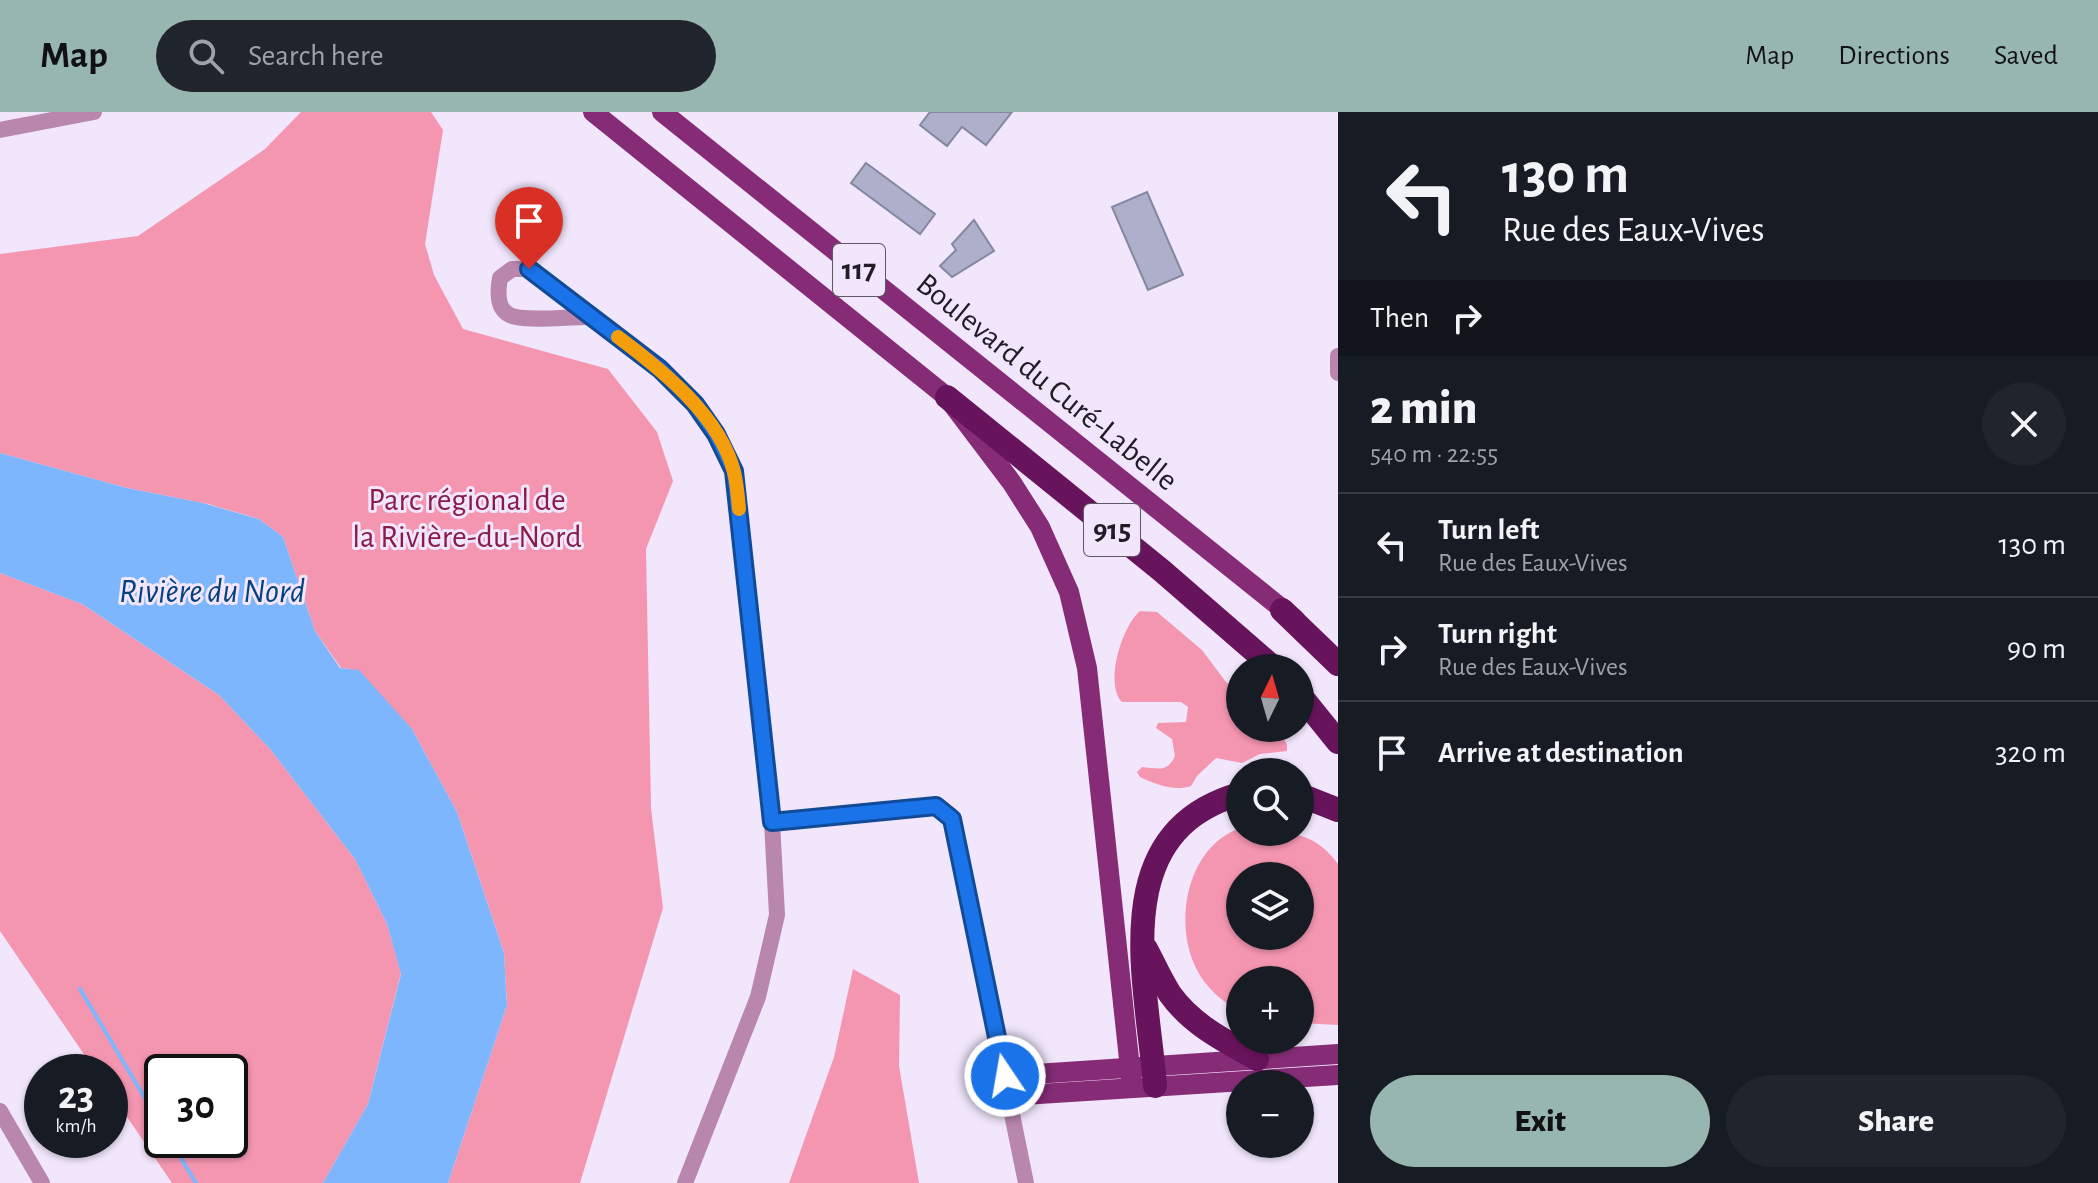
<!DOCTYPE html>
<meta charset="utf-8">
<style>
:root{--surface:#171b24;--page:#20242c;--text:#f1f3f6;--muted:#9ea1a6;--line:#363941;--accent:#98b6b0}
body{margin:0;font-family:"Alegreya Sans",sans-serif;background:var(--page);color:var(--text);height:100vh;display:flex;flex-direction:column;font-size:30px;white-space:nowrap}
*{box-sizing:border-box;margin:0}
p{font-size:26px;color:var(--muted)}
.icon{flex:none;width:44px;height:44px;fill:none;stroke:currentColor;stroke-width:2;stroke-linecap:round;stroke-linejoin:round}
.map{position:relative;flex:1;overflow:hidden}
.sheet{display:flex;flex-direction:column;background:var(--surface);width:760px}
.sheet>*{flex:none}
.banner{background:#171b24;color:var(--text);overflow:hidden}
.needle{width:52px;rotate:5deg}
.fabs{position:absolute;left:1226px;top:542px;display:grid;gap:16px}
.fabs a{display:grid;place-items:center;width:88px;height:88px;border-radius:50%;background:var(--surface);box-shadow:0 2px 6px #0004;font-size:40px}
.speed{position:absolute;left:24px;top:942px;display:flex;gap:16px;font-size:40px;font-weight:700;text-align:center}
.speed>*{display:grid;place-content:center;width:104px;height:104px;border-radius:50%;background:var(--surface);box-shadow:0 2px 6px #0004;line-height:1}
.speed small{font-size:20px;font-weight:400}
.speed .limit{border:4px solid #111;border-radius:12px;background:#fff;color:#111}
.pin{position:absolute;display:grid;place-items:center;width:68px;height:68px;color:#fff;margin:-82px -34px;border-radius:50% 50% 50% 0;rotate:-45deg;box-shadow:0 0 8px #0007}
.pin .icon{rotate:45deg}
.me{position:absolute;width:88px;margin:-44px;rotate:348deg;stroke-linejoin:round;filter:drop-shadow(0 0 6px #0008)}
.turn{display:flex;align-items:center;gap:28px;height:168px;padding:0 32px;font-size:36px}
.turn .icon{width:104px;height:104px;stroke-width:2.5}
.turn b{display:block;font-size:56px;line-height:68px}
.then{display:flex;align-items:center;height:76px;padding:0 32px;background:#0003;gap:16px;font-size:30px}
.round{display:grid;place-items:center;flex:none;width:84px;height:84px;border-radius:42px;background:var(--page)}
.overview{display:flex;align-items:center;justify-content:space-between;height:136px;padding:0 32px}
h1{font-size:48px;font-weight:800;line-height:60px}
.primary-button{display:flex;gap:16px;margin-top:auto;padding:16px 32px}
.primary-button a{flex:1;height:92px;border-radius:48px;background:var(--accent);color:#111;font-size:32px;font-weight:800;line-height:92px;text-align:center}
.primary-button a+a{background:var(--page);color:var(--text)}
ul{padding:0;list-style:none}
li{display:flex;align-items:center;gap:24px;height:104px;padding:0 32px;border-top:2px solid var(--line)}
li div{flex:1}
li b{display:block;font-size:30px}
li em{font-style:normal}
header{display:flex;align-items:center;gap:48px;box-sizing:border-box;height:112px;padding:0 40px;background:var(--accent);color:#111}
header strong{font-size:38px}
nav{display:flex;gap:44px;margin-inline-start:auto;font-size:28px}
.search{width:560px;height:72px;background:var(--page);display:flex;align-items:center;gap:20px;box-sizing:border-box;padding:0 28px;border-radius:44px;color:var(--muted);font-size:30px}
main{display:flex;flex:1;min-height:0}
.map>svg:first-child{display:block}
.forest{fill:#f596b1;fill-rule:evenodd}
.water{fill:#7eb6fd}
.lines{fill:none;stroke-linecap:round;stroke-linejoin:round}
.stream{stroke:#7eb6fd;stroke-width:4}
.building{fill:#adafcb;stroke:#8587a2;stroke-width:2}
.street{stroke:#b986ad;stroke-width:16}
.primary{stroke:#862c77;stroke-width:20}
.highway{stroke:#68145c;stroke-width:24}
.route-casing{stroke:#114b97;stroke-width:20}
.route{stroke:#1a73e8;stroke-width:14}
.slow{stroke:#f59e0b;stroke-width:14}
.labels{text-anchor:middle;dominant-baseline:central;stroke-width:6;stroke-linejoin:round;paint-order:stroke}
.shield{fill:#f1e6fc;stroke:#5f5966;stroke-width:2}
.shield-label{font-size:30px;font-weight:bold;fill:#211c26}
.street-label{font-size:32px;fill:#211c26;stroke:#f1e6fc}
.park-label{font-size:32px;fill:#891b48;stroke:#f1e6fc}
.water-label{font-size:34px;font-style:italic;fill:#05417f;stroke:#f1e6fc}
</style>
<header>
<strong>Map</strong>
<div class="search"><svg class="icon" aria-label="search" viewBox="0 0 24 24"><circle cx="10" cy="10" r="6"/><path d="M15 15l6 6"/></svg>Search here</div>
<nav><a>Map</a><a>Directions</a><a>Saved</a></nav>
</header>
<main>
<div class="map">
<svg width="1338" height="1071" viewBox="0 0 1338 1071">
<rect width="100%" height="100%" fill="#f1e6fc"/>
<g class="forest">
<path d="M 301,0 L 431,0 L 443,18 L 425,132 L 434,163 L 463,217 L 608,257 L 657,320 L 673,369 L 646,437 L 651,696 L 663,796 L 580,1071 L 448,1071 L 507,893 L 504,841 L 457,700 L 412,617 L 351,557 L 341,556 L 315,519 L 283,425 L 259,407 L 208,392 L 127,376 L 0,341 L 0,142 L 138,124 L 265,37 Z"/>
<path d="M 0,461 L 82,492 L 219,583 L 270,637 L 355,747 L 387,812 L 401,861 L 368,992 L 323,1071 L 172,1071 L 110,980 L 110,960 L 96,960 L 0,819 ZM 162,960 L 230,960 L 230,1028 L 162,1028 Z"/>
<path d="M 1140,499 L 1157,500 L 1202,538 L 1226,570 L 1240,578 L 1240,616 L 1279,616 L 1287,633 L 1287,639 L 1260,642 L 1242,651 L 1216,646 L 1197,664 L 1191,674 C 1174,680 1155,672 1140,665 L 1137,660 L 1142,655 C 1158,656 1167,661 1175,644 L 1172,627 L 1156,616 L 1158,611 L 1186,610 L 1188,595 L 1181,590 L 1122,590 C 1104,572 1122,514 1140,499 Z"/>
<path d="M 1240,716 L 1240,720 C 1281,720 1311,715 1338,752 L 1338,913 L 1300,911 L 1300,868 L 1240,868 L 1240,899 C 1222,890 1205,875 1196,856 C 1173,810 1187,735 1240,716 ZM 1300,764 L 1300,824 L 1240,824 L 1240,764 Z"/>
<path d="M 853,857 L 900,883 L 899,954 L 919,1071 L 789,1071 L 834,945 Z"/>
</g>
<path class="water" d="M 0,341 L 127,376 L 203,391 L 259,407 L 283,425 L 315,519 L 340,556 L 359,558 L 412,617 L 457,700 L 504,841 L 507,893 L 448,1071 L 323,1071 L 368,992 L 401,862 L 387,812 L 355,747 L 270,637 L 219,583 L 82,492 L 0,461 Z"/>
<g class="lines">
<g class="stream">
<path d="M 80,877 L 162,1015"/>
<path d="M 170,1028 L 196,1071"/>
</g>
</g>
<g class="building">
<path d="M 930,0 L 1012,0 L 986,33 L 962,15 L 947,34 L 920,13 Z"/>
<path d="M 866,51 L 935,102 L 920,122 L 851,71 Z"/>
<path d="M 1147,80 L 1183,163 L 1148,178 L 1112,95 Z"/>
<path d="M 974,108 L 994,139 L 952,165 L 940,154 L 956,138 L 952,132 Z"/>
</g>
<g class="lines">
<g class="street">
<path d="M 0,18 L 94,0"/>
<path d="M 591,205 C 573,204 520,211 508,202 C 496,195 498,177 500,166 L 512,157 L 529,157 C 597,209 705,273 734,357 C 738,370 738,387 739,400 L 772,710 L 777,803 L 758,885 L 685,1071"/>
<path d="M 1338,244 L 1338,261"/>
<path d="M 772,710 L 936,694 L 952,707 L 1026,1071"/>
<path d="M 0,999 L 42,1071"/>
</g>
<g class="primary">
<path d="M 593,0 L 947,285 L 1012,371 L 1040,415 L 1069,480 L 1087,556 L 1132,975"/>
<path d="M 662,0 L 1295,507"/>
<path d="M 1005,964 L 1338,942"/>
<path d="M 1009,984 L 1338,963"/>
</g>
<g class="highway">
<path d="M 947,285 L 1161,458 L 1274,556"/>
<path d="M 1282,498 L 1338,552"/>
<path d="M 1300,583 L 1338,630"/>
<path d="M 1300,683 L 1338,698"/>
<path d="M 1146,837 C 1154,852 1161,868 1170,882 C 1192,913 1225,929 1257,947"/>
<path d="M 1155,974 C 1147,870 1104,720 1240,682"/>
</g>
</g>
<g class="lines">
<g class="route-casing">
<path id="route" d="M 529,157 L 660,257 L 695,292 L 716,322 L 734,359 L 772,710 L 936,694 L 952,707 L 1005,964"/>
</g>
<use href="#route" class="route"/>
<path class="slow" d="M 618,225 C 662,258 720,304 734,360 C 737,372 738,385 739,397"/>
</g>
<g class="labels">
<g class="shield">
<rect x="833" y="132" width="52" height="52" rx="6"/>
<rect x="1084" y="392" width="56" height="52" rx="6"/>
</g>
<g class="shield-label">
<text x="859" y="158">117</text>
<text x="1112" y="418">915</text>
</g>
<g class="street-label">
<text transform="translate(1047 270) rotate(39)">Boulevard du Curé-Labelle</text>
</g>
<g class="park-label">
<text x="467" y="388">Parc régional de<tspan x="467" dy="37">la Rivière-du-Nord</tspan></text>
</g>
<g class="water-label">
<text x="212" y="480">Rivière du Nord</text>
</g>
</g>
</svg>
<div class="fabs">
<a><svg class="needle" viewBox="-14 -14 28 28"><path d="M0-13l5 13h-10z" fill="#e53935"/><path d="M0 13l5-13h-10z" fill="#9ea1a6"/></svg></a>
<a><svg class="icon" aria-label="search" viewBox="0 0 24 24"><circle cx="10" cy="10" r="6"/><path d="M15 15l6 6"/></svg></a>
<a><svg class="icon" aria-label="layers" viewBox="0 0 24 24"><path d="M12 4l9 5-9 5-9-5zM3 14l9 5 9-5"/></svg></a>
<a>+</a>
<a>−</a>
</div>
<div class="speed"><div>23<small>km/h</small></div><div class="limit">30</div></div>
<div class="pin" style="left:529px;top:157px;background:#d93025"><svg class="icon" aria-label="arrive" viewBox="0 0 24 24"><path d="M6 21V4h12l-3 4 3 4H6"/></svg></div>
<svg class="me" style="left:1005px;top:964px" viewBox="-20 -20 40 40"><circle r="17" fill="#1a73e8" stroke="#fff" stroke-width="3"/><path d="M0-11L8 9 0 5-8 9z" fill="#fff"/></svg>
</div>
<section class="sheet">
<div class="banner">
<div class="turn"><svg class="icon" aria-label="left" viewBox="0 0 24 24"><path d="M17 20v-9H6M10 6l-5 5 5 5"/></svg><div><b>130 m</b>Rue des Eaux-Vives</div></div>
<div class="then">Then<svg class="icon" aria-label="right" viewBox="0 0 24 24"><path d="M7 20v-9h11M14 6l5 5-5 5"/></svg></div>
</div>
<div class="overview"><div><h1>2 min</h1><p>540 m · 22:55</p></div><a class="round"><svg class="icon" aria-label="close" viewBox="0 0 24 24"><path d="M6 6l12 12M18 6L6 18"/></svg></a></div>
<ul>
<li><svg class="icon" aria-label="left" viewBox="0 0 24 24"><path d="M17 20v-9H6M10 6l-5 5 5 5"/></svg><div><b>Turn left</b><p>Rue des Eaux-Vives</p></div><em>130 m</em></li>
<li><svg class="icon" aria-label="right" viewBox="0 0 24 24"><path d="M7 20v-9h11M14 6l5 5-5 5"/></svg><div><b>Turn right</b><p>Rue des Eaux-Vives</p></div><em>90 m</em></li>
<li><svg class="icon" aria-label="arrive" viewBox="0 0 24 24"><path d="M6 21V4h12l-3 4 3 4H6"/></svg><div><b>Arrive at destination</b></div><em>320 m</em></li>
</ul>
<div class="primary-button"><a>Exit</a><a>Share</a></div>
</section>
</main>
